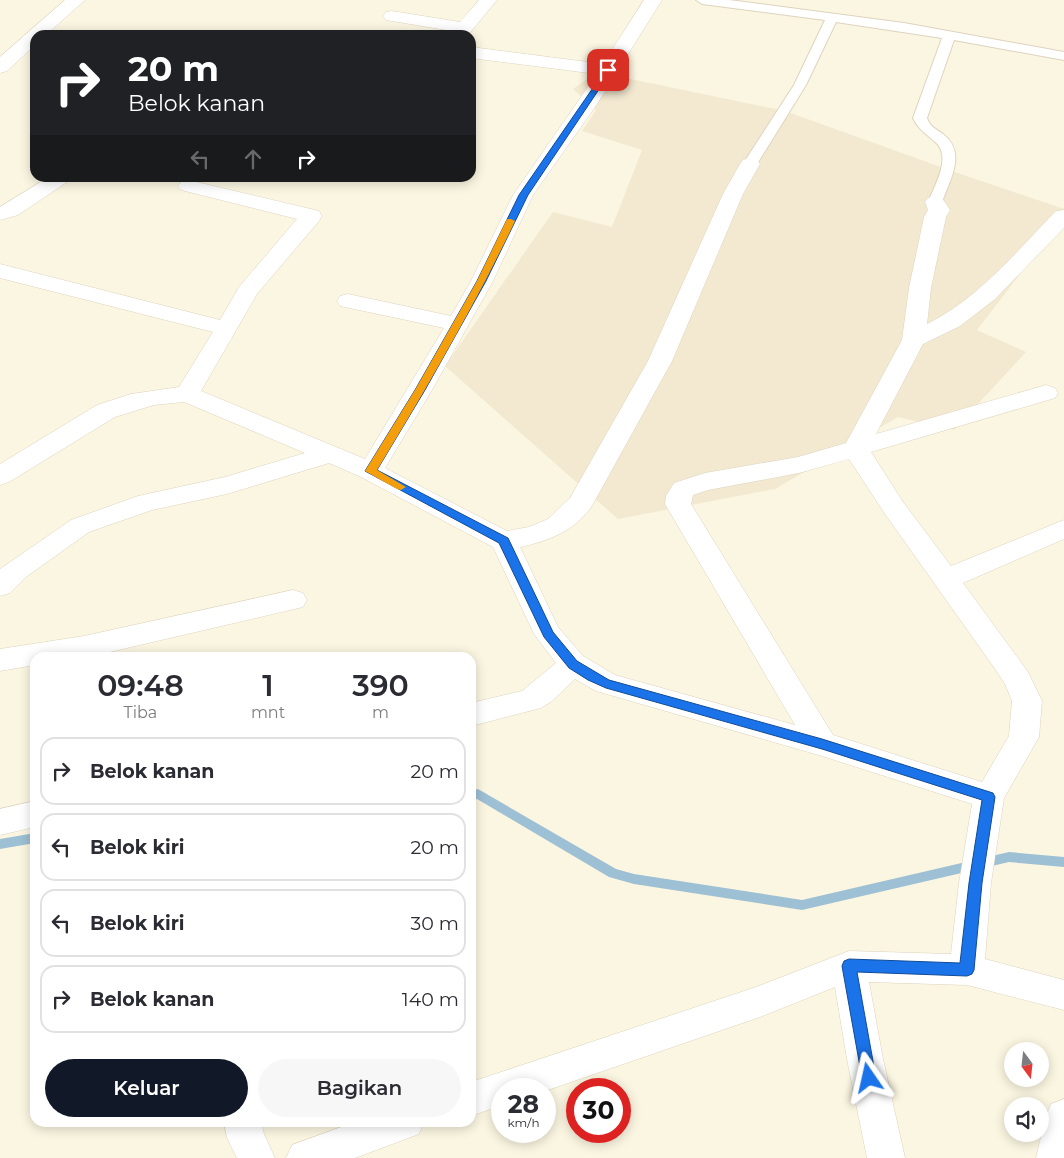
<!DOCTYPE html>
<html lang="id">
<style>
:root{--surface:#fff;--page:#f7f7f7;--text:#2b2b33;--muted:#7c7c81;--line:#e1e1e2;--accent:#111827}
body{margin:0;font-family:Montserrat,sans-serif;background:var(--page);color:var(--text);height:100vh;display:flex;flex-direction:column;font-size:19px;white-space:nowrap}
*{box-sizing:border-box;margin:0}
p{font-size:16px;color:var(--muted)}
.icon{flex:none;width:28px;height:28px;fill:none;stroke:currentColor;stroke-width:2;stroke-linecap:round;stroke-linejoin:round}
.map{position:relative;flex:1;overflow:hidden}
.sheet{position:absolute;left:30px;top:652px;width:446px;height:475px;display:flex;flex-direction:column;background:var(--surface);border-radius:15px;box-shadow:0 2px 12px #0003}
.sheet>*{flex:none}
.hud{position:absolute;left:30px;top:30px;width:446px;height:152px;border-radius:15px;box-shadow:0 2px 12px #0003;background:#202124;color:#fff;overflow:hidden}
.needle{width:32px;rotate:165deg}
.fabs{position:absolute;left:1004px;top:1042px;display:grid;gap:10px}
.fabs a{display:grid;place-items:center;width:45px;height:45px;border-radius:50%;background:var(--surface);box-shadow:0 2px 12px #0003;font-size:25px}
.speed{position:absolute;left:491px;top:1078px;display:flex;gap:10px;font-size:25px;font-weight:700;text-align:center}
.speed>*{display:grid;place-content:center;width:65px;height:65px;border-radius:50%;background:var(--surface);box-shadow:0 2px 12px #0003;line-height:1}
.speed small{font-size:12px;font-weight:400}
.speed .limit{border:8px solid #d22;background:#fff;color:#111}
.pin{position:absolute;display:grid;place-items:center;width:42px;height:42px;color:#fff;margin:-21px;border-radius:10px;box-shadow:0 2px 8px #0006}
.me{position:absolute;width:55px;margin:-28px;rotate:349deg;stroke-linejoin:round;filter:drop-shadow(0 0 4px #0008)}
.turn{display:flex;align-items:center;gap:18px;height:105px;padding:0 15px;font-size:22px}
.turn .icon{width:65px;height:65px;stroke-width:2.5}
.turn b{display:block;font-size:35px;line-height:42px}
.lanes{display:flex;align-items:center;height:48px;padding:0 15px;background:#0003;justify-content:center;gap:25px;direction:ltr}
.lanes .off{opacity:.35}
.eta{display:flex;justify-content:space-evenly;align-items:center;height:85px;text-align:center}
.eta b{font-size:30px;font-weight:600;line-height:35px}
.action{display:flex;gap:10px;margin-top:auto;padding:10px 15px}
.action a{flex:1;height:58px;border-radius:30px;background:var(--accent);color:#fff;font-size:20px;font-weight:600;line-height:58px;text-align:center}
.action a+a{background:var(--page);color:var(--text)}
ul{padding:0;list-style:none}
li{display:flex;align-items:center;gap:15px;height:68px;margin:0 10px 8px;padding:0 5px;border:2px solid var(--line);border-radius:15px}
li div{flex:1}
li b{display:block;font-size:19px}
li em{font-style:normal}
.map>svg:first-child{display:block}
.residential{fill:#f2e9d0}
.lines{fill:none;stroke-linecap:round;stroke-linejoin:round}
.stream{fill:#9ec0d4;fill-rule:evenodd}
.service-casing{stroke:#ded3be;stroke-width:2}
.minor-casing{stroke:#ded3be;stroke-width:1}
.service{fill:#fff;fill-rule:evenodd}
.minor{fill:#fff;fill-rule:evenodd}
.route{fill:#1a73e8;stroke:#114b97}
.slow{fill:#f59e0b}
</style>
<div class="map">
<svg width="1064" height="1158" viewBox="0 0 1064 1158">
<rect width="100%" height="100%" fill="#fbf6e1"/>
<path class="residential" d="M 597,72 L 785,111 L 952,171 L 1064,209 L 1064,217 L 977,330 L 1026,352 L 954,430 L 898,417 L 775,489 L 618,519 L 445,366 L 553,212 L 612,227 L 642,150 L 582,131 L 596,110 L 573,89 Z"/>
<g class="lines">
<g class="stream">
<path d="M 478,789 L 616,869 L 634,874 L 802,900 L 1009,852 L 1064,857 L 1064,867 L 1009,862 L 802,910 L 634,884 L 609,877 L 477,799 L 471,800 L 471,791 Z"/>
<path d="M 35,833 L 35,843 L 0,849 L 0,839 Z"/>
</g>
<g class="service-casing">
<path id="service" d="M 696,0 L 729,0 L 904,23 L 1064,52 L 1064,60 L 954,40 L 927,118 C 930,127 936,129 943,134 C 967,152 950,180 942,202 L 940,205 L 930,205 L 928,202 C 935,185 953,155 934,141 C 925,133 918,129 913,118 L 942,38 L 836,22 L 806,85 L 757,164 L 750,168 L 743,164 L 794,85 L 825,20 L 702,4 Z"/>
</g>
<g class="minor-casing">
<g id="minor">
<path d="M 65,0 L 85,0 L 46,35 L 35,35 L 35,45 L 7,71 L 0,73 L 0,57 Z"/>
<path d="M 479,0 L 497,0 L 468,35 L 449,35 L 452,31 L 386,20 L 383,16 L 386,12 L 392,11 L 460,22 Z"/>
<path d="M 644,0 L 662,0 L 595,107 L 533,195 L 493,281 L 432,390 L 385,468 L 507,531 L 529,527 L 548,519 L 570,498 L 648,361 L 723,194 L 740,164 L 743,160 L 750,158 L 757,160 L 760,164 L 743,194 L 672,361 L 593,504 C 577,530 549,541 520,547 L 558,627 L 583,656 L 615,675 L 795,725 L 665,504 L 666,496 L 674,483 L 705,473 L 798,457 L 846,443 L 902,340 L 909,288 L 924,217 L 928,210 L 925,202 L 928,198 L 935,196 L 942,198 L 950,210 L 946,217 L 931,288 L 927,324 C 978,299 1017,251 1056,211 L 1064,210 L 1064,228 L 995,299 L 960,326 L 923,344 L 876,434 L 1046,385 L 1055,388 L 1058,393 L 1055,398 L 871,452 L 903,502 L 951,566 L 1064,520 L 1064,539 L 963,583 L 1028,672 L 1042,701 L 1039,737 L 1004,798 L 991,883 L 985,959 L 1064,980 L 1064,1010 L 967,985 L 869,982 L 883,1059 L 905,1158 L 867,1158 L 847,1059 L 835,987 L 760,1017 L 545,1091 L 545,1089 L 502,1089 L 502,1105 L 471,1116 L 471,1082 L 756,987 L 849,951 L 951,954 L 959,883 L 972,804 L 822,756 L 596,691 L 575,679 L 552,701 L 541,708 L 471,726 L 471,703 L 522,691 L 556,663 L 534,634 L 493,547 L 361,477 L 329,463 L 227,494 L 152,510 L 89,532 L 26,577 L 10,593 L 0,596 L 0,569 L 71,520 L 138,496 L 225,477 L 305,453 L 184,402 L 154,405 L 115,417 L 9,482 L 0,485 L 0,464 L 97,405 L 131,394 L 179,387 L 213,332 L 0,278 L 0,264 L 220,320 L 239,287 L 297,219 L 181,190 L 178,186 L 181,182 L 188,180 L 319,211 L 322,216 L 319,221 L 257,294 L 201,391 L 365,459 L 444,328 L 340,306 L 337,301 L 340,296 L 348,294 L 451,316 L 471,281 L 513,195 L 597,74 L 471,58 L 471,47 L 603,64 ZM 849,459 L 885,514 L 993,666 L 1005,684 L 1012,701 L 1009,736 L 982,782 L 833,735 L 691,504 L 693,495 L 708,490 L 799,473 Z"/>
<path d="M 47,178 L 70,178 L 67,182 L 18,215 L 0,220 L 0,207 Z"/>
<path d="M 293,590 L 303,593 L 307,600 L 303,607 L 84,658 L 35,658 L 35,665 L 0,671 L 0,649 L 84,636 Z"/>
<path d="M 35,801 L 35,827 L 0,835 L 0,809 Z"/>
<path d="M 1064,1099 L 1064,1158 L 1036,1158 L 1046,1116 L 1051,1104 Z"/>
<path d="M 224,1122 L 261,1122 L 264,1134 L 275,1158 L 237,1158 L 227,1138 Z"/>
<path d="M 355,1122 L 424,1122 L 419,1134 L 355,1158 L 286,1158 L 292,1145 Z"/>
</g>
</g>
<use href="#service" class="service"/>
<use href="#minor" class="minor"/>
</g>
<path class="route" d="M 606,69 L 612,70 L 528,195 L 486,281 L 425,390 L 377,470 L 508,538 L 553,632 L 577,661 L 609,680 L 822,739 L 993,793 L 995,797 L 982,883 L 974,970 L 972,974 L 967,976 L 857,972 L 876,1078 L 874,1083 L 869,1085 L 864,1083 L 862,1078 L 842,966 L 844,961 L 849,959 L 960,963 L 969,883 L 982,800 L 822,749 L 606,688 L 588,680 L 569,668 L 544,637 L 499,543 L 365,471 L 415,390 L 477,281 L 519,195 Z"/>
<path class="slow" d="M 507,219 L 511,219 L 515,221 C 474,307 426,389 377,470 L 406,487 L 401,490 L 397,489 L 365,471 L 415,390 L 477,281 Z"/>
</svg>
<div class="fabs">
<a><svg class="needle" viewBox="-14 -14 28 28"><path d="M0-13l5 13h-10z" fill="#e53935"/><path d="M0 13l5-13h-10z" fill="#7c7c81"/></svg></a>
<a><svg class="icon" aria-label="sound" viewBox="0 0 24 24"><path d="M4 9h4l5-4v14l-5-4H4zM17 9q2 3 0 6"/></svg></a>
</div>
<div class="speed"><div>28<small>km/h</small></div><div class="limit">30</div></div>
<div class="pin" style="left:608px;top:70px;background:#d93025"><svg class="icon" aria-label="arrive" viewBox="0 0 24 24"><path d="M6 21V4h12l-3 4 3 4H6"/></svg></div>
<svg class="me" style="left:869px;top:1078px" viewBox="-20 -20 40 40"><path d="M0-17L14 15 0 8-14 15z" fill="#1a73e8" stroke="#fff" stroke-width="4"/></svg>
<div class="hud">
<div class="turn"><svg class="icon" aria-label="right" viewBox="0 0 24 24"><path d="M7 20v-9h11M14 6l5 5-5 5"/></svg><div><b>20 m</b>Belok kanan</div></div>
<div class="lanes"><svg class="icon off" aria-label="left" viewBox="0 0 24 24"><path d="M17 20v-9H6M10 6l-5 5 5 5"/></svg><svg class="icon off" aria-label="ahead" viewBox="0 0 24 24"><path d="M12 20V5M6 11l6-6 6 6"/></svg><svg class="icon" aria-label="right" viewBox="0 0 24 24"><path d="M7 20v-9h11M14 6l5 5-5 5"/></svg></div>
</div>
<section class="sheet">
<div class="eta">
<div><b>09:48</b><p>Tiba</p></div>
<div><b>1</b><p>mnt</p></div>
<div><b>390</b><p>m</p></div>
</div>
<ul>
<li><svg class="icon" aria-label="right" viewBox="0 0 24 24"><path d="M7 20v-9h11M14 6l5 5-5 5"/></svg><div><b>Belok kanan</b></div><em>20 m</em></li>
<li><svg class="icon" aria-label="left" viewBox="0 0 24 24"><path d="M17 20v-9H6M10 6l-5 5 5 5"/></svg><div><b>Belok kiri</b></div><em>20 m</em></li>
<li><svg class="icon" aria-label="left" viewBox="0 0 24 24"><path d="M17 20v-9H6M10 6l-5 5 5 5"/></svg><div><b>Belok kiri</b></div><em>30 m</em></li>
<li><svg class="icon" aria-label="right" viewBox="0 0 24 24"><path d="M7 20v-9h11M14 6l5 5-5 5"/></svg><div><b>Belok kanan</b></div><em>140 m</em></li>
</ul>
<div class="action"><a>Keluar</a><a>Bagikan</a></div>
</section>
</div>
